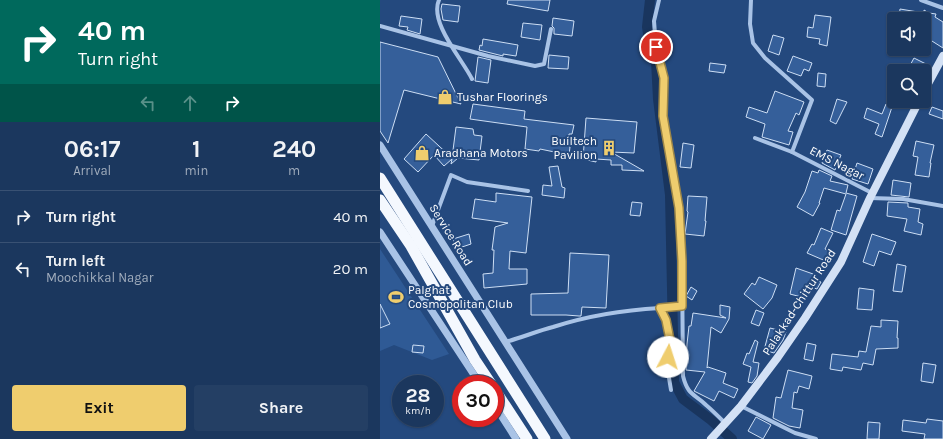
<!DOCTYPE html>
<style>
:root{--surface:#1b375e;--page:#243f64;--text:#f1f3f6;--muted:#a0acbc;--line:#395173;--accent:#efcd6e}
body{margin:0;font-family:Karla,sans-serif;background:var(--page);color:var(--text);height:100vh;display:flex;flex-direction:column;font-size:15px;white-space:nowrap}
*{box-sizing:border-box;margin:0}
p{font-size:13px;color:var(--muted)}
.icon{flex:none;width:22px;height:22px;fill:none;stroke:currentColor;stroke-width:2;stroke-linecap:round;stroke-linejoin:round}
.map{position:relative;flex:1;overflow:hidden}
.side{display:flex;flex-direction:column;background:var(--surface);width:380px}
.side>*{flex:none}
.guide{background:#00695c;color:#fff;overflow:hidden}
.tools{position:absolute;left:507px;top:12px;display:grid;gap:8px}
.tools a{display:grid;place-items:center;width:44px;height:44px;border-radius:4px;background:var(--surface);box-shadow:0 1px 3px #0004,0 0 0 1px var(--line);font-size:20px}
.speed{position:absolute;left:12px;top:375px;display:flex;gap:8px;font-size:20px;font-weight:700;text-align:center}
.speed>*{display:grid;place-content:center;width:52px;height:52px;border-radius:50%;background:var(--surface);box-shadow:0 1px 3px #0004,0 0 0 1px var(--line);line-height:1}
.speed small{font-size:10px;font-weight:400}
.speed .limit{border:6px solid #d22;background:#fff;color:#111}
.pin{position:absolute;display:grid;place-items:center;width:34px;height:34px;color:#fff;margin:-17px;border:2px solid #fff;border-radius:50%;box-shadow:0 1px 4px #0007}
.me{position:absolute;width:44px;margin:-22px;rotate:5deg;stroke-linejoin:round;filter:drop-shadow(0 0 3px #0008)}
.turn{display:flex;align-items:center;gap:14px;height:84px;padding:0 12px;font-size:18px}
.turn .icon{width:52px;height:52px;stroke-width:2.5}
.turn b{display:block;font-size:28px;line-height:34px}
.lanes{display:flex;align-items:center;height:38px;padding:0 12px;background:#0003;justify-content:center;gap:20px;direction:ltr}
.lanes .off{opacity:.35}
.eta{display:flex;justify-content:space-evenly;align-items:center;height:68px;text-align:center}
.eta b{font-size:24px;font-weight:700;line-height:28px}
.cta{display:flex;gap:8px;margin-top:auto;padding:8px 12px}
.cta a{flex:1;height:46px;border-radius:4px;background:var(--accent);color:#111;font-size:16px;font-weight:700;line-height:46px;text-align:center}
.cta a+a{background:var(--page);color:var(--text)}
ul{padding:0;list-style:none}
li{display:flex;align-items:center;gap:12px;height:52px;padding:0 12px;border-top:1px solid var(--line)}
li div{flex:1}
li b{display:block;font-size:15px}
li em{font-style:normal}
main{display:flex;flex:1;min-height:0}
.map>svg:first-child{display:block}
.green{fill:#2f5a95}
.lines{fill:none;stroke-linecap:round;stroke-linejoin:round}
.canal{stroke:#19355e;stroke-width:10}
.building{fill:#355f9a;stroke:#cddef4}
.minor{stroke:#a9c3e6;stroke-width:4}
.tertiary{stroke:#a9c3e6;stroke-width:7}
.secondary{stroke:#d3e1f5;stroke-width:8}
.trunk{stroke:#f4f8fe;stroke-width:11}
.route-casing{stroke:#9b8548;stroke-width:10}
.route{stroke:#efcd6e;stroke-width:7}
.labels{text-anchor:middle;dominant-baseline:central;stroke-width:4;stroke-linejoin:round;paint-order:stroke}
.poi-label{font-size:12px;fill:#fff;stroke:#24497e;text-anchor:start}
.street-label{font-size:12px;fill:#fff;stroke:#24497e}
</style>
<main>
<section class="side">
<div class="guide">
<div class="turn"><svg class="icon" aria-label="right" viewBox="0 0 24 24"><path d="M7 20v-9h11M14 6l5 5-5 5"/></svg><div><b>40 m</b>Turn right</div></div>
<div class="lanes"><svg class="icon off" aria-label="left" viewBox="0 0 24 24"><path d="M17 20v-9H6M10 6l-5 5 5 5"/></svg><svg class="icon off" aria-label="ahead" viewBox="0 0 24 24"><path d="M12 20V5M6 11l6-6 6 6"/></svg><svg class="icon" aria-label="right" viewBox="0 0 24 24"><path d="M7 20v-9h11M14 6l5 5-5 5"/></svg></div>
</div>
<div class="eta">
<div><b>06:17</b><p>Arrival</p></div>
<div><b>1</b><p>min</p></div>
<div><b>240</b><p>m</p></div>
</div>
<ul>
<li><svg class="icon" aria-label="right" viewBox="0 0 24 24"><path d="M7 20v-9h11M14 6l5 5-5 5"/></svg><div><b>Turn right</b></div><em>40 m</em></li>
<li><svg class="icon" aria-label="left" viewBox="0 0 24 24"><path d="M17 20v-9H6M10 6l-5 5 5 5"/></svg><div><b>Turn left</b><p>Moochikkal Nagar</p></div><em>20 m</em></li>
</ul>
<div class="cta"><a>Exit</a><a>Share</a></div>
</section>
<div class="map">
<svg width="563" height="439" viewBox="0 0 563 439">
<rect width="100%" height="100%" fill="#24497e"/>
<path class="green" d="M 0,249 L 69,354 L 52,360 L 14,345 L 0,351 Z"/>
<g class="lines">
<path class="canal" d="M 270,0 L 267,27 L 270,46 L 276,61 L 278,99 L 290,195 L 294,382 L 303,399 L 331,420 L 352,439"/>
</g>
<g class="building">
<path d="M 128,0 L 170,0 L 168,11 L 127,4 Z"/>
<path d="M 62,4 L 80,6 L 78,22 L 63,20 L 61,9 Z"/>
<path d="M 520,9 L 544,13 L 544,10 L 549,13 L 556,14 L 555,17 L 563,22 L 563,48 L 544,36 L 544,19 L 519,19 Z"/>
<path d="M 435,15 L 451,17 L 447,46 L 439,44 L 440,39 L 427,37 L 428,27 L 433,28 Z"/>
<path d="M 21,16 L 42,19 L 40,34 L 27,30 L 28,27 L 19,26 Z"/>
<path d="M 173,18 L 194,21 L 192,36 L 174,34 L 174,28 L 172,26 Z"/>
<path d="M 143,23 L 162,25 L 160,40 L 141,37 Z"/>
<path d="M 393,35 L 404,38 L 399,55 L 388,51 Z"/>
<path d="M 103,39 L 138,45 L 136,56 L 123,54 L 123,56 L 99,50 L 100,45 L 102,46 Z"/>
<path d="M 0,42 L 58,57 L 81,104 L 24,90 L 8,143 L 0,131 Z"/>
<path d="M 169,55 L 189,57 L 188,69 L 168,68 Z"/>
<path d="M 413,56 L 432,63 L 429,71 L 424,69 L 421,76 L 407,71 Z"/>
<path d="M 98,57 L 111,60 L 108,83 L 95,81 Z"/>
<path d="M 534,58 L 548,65 L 545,71 L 527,71 Z"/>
<path d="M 330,63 L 346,65 L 344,73 L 329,71 Z"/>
<path d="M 438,73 L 446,74 L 445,87 L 437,86 Z"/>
<path d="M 395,91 L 424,102 L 419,115 L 416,113 L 408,131 L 413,132 L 409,145 L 382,137 L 385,124 L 366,117 L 369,107 L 387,113 Z"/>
<path d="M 457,99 L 467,102 L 456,124 L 450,121 Z"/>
<path d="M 93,104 L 145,111 L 144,119 L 194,125 L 192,134 L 189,134 L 188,146 L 190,147 L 189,155 L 160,149 L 159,151 L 145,149 L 147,127 L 90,119 Z"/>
<path d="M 506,104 L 512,107 L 502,137 L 495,134 L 499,124 L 484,118 L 487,108 L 502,114 Z"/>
<path d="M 552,107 L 563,111 L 563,119 L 549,114 Z"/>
<path d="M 206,118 L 257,122 L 254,153 L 231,152 L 264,171 L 242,170 L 242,165 L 231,165 L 231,160 L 216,159 L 216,162 L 203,159 Z"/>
<path d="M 76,127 L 93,129 L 94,135 L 102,136 L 99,160 L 78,158 L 71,164 L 72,159 L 64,166 L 54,155 L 38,172 L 24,159 L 46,134 L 72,158 Z"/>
<path d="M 536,141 L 554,145 L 550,163 L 551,163 L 549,177 L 535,175 L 538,157 L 533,156 Z"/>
<path d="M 303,143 L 314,145 L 311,168 L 300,167 Z"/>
<path d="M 447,150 L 461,155 L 455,170 L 442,163 Z"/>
<path d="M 477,163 L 493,169 L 488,184 L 472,179 Z"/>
<path d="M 178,166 L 182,187 L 185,188 L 184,198 L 162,195 L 163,185 L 172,186 L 169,167 Z"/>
<path d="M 439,170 L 452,176 L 450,181 L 468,185 L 466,193 L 477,196 L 466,235 L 451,230 L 457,210 L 460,211 L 466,194 L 444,188 L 439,203 L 440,203 L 433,216 L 417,207 L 425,192 L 432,171 L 438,173 Z"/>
<path d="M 513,180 L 531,183 L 529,197 L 511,195 Z"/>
<path d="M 116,193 L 152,197 L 146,253 L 130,251 L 129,269 L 147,269 L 147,284 L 104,288 L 103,274 L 113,273 L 114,250 L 112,250 L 115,227 L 128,223 L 92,218 L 95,199 L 116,202 Z"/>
<path d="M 308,196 L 327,197 L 325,221 L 326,221 L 324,236 L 305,234 L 308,212 L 307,211 Z"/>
<path d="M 252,202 L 262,203 L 260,216 L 250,215 Z"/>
<path d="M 508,202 L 528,203 L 528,207 L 540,209 L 538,222 L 543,224 L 541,235 L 524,231 L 527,219 L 507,216 Z"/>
<path d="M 441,228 L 453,233 L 445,249 L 453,253 L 448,262 L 427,253 L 432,244 L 434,245 Z"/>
<path d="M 89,234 L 91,244 L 76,249 L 73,239 Z"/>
<path d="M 492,234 L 516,242 L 511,255 L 499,251 L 494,266 L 483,262 Z"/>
<path d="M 190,253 L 229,255 L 226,308 L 202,307 L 201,316 L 199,316 L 186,315 L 151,315 L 151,294 L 188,293 Z"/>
<path d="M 517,264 L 526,266 L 522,292 L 513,291 Z"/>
<path d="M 416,268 L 436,275 L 434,280 L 441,282 L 437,289 L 428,286 L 425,298 L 410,294 Z"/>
<path d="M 379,277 L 397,285 L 392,298 L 383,309 L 364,294 L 372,283 L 375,285 Z"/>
<path d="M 311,287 L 317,291 L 312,300 L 306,296 Z"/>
<path d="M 479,288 L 494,290 L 492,310 L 477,309 Z"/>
<path d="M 0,304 L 10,324 L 0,328 Z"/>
<path d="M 340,305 L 350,307 L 349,319 L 341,333 L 331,327 L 327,368 L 328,367 L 346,373 L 343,383 L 358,389 L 354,398 L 339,391 L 334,401 L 314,391 L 325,372 L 306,370 L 307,344 L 309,326 L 311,326 L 313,313 L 346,318 L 340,315 Z"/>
<path d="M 376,310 L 384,313 L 379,326 L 371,323 Z"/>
<path d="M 501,320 L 518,321 L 517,338 L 518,338 L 518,348 L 496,349 L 493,365 L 483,363 L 481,370 L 463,367 L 462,371 L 450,369 L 452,354 L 478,357 L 479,351 L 486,352 L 491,326 L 501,327 Z"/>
<path d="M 390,328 L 406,332 L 403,340 L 394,353 L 384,350 Z"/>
<path d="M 375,340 L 378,342 L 373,362 L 379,363 L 377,376 L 372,383 L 368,382 L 371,367 L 363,364 L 367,353 L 369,354 Z"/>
<path d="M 427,343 L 436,345 L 433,361 L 424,359 Z"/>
<path d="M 33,345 L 44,346 L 43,353 L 32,352 Z"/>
<path d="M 543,363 L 556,365 L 553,383 L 541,381 Z"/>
<path d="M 408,370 L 432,376 L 429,389 L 419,386 L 417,393 L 414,392 L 412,408 L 423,410 L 420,428 L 409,426 L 393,418 L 396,397 L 401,398 Z"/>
<path d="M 376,417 L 391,425 L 383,439 L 368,431 Z"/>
<path d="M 547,419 L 563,421 L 563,439 L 544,439 L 545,434 L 522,431 L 523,420 L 546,423 Z"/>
<path d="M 488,422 L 500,423 L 499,439 L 487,439 Z"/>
</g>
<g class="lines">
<g class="minor">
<path d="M 59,0 C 49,22 82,59 92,79"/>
<path d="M 279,0 L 274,21 L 276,47 L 284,79 L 283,116 L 299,208 L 302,261 L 303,376 C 308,396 314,393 326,405 C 333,411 339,417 345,423"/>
<path d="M 371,0 L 370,24 L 373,43 L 385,58 L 432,100 L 412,152"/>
<path d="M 541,0 L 563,8"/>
<path d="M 0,26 L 108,56 L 155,66 L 164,64 L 171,29"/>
<path d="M 375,138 L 412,152 L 492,193"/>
<path d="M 490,198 L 523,199 L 563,206"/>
<path d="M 52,226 L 71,175 L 87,182 L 148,191"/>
<path d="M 280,308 L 302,306"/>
<path d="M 125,342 C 141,338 157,331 173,327 C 207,316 244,310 280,308 L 286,320 L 290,340 L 287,348 L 288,372 L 291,390"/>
<path d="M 361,406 L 415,433 L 436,439"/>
</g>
<g class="tertiary">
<path d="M 0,145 L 187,439"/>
<path d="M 0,232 L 100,384"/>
<path d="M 115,406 L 136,439"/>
</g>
<g class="secondary">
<path d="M 544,91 L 563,56"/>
<path d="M 331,439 L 361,406 L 398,357 L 425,318 L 461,262 L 490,198 L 539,101"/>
</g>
<g class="trunk">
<path d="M 0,178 L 165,439"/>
<path d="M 0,200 L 31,246 L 95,360 L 111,384"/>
<path d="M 115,390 L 147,439"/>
</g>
</g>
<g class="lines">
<g class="route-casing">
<path id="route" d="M 276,47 L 284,78 L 283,116 L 299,208 L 302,261 L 302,306 L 280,308 L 286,320 L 290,340 L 287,348 L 288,357"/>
</g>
<use href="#route" class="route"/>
</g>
<defs>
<g id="shop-bare" transform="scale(1.2)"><path d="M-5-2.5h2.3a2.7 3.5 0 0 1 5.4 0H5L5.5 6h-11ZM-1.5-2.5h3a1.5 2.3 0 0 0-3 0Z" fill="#efcd6e" stroke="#24497e" stroke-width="2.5" paint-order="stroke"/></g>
<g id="building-bare" transform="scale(1.2)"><path d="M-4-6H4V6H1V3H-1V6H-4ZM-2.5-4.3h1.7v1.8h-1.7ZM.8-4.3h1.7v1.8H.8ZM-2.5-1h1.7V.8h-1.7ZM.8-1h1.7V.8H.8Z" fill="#efcd6e" stroke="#24497e" stroke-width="2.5" paint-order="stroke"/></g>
<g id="stadium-bare" transform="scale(1.2)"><path d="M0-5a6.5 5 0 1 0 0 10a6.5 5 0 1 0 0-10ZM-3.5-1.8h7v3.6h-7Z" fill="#efcd6e" stroke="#24497e" stroke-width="2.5" paint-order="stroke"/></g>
</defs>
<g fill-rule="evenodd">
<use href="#shop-bare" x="65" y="97"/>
<use href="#building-bare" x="229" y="148"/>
<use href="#shop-bare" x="42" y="153"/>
<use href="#stadium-bare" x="16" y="297"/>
</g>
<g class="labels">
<g class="poi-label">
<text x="77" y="97">Tushar Floorings</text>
<text x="217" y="141" text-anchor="end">Builtech<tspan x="217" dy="14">Pavilion</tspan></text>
<text x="54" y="153">Aradhana Motors</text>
<text x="28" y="290">Palghat<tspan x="28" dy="14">Cosmopolitan Club</tspan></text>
</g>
<g class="street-label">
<text transform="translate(457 163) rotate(27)">EMS Nagar</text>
<text transform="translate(71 235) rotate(58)">Service Road</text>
<text transform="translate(419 302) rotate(-57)">Palakkad-Chittur Road</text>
</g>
</g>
</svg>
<div class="tools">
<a><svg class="icon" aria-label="sound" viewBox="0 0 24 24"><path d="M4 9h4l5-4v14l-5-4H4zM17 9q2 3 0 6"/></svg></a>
<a><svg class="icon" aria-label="search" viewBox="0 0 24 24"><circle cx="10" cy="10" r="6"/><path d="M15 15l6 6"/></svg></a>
</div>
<div class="speed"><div>28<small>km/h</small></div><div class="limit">30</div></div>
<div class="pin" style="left:276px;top:47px;background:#d93025"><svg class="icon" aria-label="arrive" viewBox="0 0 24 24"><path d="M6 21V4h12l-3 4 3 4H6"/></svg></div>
<svg class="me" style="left:288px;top:357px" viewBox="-20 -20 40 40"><circle r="19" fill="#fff"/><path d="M0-13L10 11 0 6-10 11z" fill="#efcd6e"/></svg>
</div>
</main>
